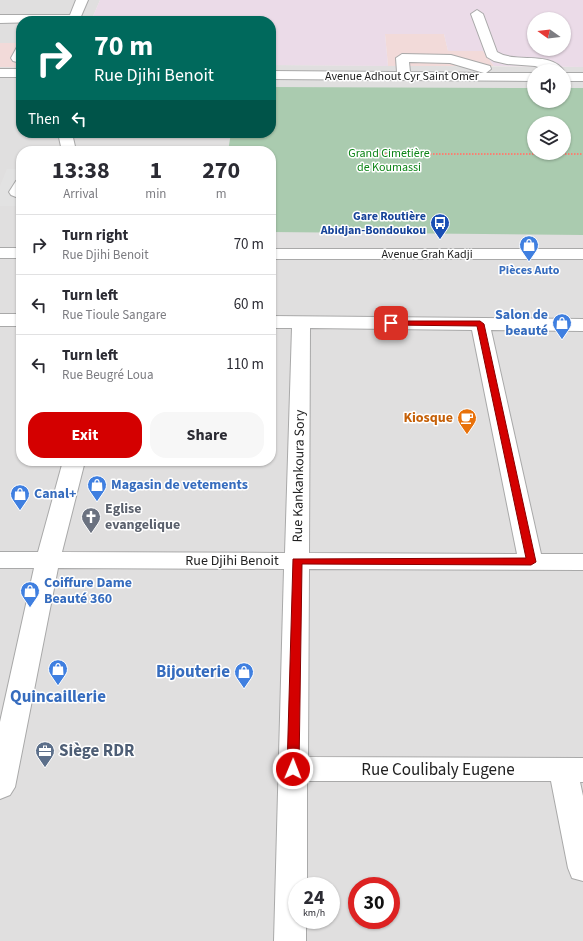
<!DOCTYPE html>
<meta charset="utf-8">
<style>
:root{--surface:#fff;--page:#f7f7f7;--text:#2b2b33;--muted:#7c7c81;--line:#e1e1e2;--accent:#d40000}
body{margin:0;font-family:"Source Sans 3",sans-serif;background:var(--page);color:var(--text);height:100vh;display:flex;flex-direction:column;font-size:15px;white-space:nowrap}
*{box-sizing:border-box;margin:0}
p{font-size:13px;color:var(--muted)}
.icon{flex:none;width:22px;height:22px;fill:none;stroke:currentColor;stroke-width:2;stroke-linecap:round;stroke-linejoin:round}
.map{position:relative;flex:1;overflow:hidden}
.drawer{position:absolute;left:16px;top:146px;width:260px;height:320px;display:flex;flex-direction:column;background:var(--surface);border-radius:16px;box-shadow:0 1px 3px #0004}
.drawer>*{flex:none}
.top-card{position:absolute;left:16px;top:16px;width:260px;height:122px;border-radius:16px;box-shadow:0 1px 3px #0004;background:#00695c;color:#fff;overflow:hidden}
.needle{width:26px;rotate:284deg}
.buttons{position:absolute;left:527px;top:12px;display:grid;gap:8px}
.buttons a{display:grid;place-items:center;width:44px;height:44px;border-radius:50%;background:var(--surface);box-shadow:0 1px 3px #0004;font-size:20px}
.speed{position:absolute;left:288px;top:877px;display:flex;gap:8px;font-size:20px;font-weight:700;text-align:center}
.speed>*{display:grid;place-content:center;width:52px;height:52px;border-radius:50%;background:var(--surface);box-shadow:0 1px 3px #0004;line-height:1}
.speed small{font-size:10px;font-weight:400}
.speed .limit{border:6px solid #d22;background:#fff;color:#111}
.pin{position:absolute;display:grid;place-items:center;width:34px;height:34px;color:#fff;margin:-17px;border-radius:8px;box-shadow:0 2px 6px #0006}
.me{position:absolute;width:44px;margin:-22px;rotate:1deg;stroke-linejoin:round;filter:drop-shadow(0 0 3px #0008)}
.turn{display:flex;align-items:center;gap:14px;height:84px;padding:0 12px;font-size:18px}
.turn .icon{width:52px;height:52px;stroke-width:2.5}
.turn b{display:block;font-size:28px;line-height:34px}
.then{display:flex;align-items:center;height:38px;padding:0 12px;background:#0003;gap:8px;font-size:15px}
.eta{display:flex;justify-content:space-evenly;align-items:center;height:68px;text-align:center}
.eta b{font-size:24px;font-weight:700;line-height:28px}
.button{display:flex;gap:8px;margin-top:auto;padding:8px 12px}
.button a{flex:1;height:46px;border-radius:16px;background:var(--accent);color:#fff;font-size:16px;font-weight:700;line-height:46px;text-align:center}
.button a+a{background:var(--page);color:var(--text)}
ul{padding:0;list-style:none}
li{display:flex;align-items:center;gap:12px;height:60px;padding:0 12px;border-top:1px solid var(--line)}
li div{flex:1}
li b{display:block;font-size:15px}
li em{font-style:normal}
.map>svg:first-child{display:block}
.residential{fill:#e0dfdf;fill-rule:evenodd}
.commercial{fill:#f2dad9}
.industrial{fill:#ebdbe8;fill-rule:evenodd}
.cemetery{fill:#aacbaf;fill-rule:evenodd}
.parking{fill:#e2e2e2}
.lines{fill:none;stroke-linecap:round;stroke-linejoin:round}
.minor-casing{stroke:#a9a9a9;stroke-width:2}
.path{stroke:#fa8072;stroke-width:2;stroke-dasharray:1.5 1.5;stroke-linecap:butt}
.minor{fill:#fff;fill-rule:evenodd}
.route{fill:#d40000;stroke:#8a0000}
.labels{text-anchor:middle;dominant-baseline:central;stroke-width:3;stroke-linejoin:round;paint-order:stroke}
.far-street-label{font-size:12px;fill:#222;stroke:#fff}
.far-park-label{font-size:12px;fill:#0c8416;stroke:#fff}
.far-transit-label{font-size:12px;font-weight:bold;fill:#164399;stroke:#fff;text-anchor:end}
.far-shop-label{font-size:12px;font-weight:bold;fill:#366cbe;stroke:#fff}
.shop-label{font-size:14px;font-weight:bold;fill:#366cbe;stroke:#fff;text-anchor:start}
.food-label{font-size:14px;font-weight:bold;fill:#c56008;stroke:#fff;text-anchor:end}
.street-label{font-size:14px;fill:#222;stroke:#fff}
.worship-label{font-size:14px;font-weight:bold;fill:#5b616d;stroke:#fff;text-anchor:start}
.near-shop-label{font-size:17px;font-weight:bold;fill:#366cbe;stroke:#fff;text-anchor:end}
.near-service-label{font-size:17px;font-weight:bold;fill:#4e5e75;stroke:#fff;text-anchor:start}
.near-street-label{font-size:17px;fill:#222;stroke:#fff}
</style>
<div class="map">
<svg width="583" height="941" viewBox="0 0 583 941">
<rect width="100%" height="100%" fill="#f2efe9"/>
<path class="residential" d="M 0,0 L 100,0 L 91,21 L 21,21 L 21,133 L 271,133 L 271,65 L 583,67 L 583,941 L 0,941 ZM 534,71 L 564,71 L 564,101 L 534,101 ZM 534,123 L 564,123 L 564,153 L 534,153 ZM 21,151 L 271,151 L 271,461 L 21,461 ZM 297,886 L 331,886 L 331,920 L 297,920 ZM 357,886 L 391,886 L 391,920 L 357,920 Z"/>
<g class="commercial">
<path d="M 385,34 L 444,34 L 448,51 L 483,51 L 494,66 L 388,66 Z"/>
<rect x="0" y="43" width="21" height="24"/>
</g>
<path class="industrial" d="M 100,0 L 583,0 L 583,67 L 494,66 L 483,51 L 448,51 L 444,34 L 385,34 L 388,66 L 271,65 L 271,21 L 91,21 ZM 534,19 L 564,19 L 564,49 L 534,49 Z"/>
<path class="cemetery" d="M 271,87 L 534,88 L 534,101 L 564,101 L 564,88 L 583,88 L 583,235 L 271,232 L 271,151 L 228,151 L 231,133 L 271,133 ZM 534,123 L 564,123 L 564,153 L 534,153 Z"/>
<path class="parking" d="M 7,169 L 21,169 L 21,206 L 0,206 L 0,186 Z"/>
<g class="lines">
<g class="minor-casing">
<g id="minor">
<path d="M 76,0 L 88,0 L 79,21 L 0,23 L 0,15 L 70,15 Z"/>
<path d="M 477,10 L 483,14 L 497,52 C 516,64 550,50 564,71 L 564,72 L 550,71 L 535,66 L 507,64 L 494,61 L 487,57 L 471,14 Z"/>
<path d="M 21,46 L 21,63 L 13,61 L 11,58 L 17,47 Z"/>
<path d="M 402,54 L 451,55 L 490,66 L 491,69 L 486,73 L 534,73 L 534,81 L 271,79 L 271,71 L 397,72 L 396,58 ZM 409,62 L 450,63 L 484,73 L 410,72 Z"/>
<rect x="0" y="69" width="21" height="8"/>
<rect x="564" y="73" width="19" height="8"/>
<path d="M 58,133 L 72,133 L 76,151 L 62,151 Z"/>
<path d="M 21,179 L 21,199 L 11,195 L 9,192 L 16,181 Z"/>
<rect x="0" y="248" width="21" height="10"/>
<rect x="271" y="249" width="312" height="10"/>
<rect x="0" y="314" width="21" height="12"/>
<path d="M 271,316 L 583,319 L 583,331 L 491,330 L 541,554 L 583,554 L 583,570 L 309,569 L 308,757 L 583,758 L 583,782 L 580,782 L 583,796 L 583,881 L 572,878 L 568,868 L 551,781 L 307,781 L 307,886 L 297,886 L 297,920 L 306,920 L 306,941 L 274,941 L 284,569 L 58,568 L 15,787 L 10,795 L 0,799 L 0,722 L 34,568 L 0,568 L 0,552 L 38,552 L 63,461 L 85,461 L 62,552 L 285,553 L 292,328 L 271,328 ZM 310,328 L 472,330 L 517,554 L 309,553 Z"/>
</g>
</g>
<path class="path" d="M 373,154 L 583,154"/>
<use href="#minor" class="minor"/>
</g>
<path class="route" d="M 388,321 L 480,321 L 484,324 L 536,562 L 531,565 L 302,564 L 299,769 L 298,773 L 293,774 L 289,773 L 287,769 L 293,559 L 526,558 L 477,326 L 391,325 L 387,323 Z"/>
<defs>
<g id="bus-pin" transform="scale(1)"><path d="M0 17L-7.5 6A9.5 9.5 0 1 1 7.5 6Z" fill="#1a4fb4" stroke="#fff"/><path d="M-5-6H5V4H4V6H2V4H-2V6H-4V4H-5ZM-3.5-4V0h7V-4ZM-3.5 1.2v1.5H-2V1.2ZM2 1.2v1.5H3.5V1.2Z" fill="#fff"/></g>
<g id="shop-pin" transform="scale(1)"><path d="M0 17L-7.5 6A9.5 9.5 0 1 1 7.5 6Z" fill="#3f7fe0" stroke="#fff"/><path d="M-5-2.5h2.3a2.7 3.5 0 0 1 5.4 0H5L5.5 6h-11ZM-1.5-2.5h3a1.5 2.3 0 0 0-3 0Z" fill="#fff"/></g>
<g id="cafe-pin" transform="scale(1)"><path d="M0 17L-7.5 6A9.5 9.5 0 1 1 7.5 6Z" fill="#e8710a" stroke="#fff"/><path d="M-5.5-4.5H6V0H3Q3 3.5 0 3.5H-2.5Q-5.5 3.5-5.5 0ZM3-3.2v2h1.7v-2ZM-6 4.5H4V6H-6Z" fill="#fff"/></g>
<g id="church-pin" transform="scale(1)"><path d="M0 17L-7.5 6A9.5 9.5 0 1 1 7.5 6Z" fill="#6b7280" stroke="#fff"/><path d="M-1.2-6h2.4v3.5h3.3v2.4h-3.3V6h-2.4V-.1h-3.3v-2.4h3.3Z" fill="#fff"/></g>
<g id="office-pin" transform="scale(1)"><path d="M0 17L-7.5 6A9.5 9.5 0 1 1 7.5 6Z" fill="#5c6f8a" stroke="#fff"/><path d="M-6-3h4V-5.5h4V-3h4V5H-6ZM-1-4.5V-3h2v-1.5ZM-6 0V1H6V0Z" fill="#fff"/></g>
</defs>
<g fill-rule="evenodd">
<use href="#bus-pin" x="440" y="223"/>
<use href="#shop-pin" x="529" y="245"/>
<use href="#shop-pin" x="562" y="323"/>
<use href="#cafe-pin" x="467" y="418"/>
<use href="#shop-pin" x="97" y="485"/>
<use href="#shop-pin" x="20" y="494"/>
<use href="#church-pin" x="91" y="517"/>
<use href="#shop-pin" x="30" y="591"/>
<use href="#shop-pin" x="58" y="669"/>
<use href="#shop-pin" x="244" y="672"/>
<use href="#office-pin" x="45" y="751"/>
</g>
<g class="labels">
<g class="far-street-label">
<text x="402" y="76">Avenue Adhout Cyr Saint Omer</text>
<text x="427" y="254">Avenue Grah Kadji</text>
</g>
<g class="far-park-label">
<text x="389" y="153">Grand Cimetière<tspan x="389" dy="14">de Koumassi</tspan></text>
</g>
<g class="far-transit-label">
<text x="426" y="216">Gare Routière<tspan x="426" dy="14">Abidjan-Bondoukou</tspan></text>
</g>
<g class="far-shop-label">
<text x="529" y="270">Pièces Auto</text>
</g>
<g class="shop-label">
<text x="548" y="315" text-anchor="end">Salon de<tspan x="548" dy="16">beauté</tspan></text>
<text x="111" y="485">Magasin de vetements</text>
<text x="34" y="494">Canal+</text>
<text x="44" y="583">Coiffure Dame<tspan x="44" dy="16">Beauté 360</tspan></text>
</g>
<g class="food-label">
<text x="453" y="418">Kiosque</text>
</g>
<g class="street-label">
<text transform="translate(299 476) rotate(-89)">Rue Kankankoura Sory</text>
<text x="232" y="561">Rue Djihi Benoit</text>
</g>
<g class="worship-label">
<text x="105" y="509">Eglise<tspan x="105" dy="16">evangelique</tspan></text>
</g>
<g class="near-shop-label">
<text x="230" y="672">Bijouterie</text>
<text x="58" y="697" text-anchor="middle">Quincaillerie</text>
</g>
<g class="near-service-label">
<text x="59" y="751">Siège RDR</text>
</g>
<g class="near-street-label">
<text x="438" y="770">Rue Coulibaly Eugene</text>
</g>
</g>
</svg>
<div class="buttons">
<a><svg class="needle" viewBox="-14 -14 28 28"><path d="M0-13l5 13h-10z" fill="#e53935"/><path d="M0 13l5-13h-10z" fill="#7c7c81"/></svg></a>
<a><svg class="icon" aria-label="sound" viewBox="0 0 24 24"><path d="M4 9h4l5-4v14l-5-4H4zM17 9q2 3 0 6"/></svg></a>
<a><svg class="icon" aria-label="layers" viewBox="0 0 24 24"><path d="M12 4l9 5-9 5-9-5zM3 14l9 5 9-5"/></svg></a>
</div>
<div class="speed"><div>24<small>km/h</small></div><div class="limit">30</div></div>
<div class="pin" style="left:391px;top:323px;background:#d93025"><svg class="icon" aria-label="arrive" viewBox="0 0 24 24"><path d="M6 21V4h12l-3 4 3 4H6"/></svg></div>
<svg class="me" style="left:293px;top:769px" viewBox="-20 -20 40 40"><circle r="17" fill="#d40000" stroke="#fff" stroke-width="3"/><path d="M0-11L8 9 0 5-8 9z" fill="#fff"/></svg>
<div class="top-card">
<div class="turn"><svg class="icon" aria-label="right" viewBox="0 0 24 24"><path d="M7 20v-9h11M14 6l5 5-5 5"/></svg><div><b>70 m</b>Rue Djihi Benoit</div></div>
<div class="then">Then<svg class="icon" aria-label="left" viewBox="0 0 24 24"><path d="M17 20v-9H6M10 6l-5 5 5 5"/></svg></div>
</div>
<section class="drawer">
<div class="eta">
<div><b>13:38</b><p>Arrival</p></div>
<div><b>1</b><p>min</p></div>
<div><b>270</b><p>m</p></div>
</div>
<ul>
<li><svg class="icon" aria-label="right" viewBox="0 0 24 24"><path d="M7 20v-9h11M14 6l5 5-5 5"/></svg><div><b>Turn right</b><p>Rue Djihi Benoit</p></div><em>70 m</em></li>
<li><svg class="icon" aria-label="left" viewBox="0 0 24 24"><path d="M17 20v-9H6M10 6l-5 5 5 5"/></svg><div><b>Turn left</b><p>Rue Tioule Sangare</p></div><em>60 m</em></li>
<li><svg class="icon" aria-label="left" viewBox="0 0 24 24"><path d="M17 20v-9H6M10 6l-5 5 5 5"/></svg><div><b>Turn left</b><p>Rue Beugré Loua</p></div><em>110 m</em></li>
</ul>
<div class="button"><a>Exit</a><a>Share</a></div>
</section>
</div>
